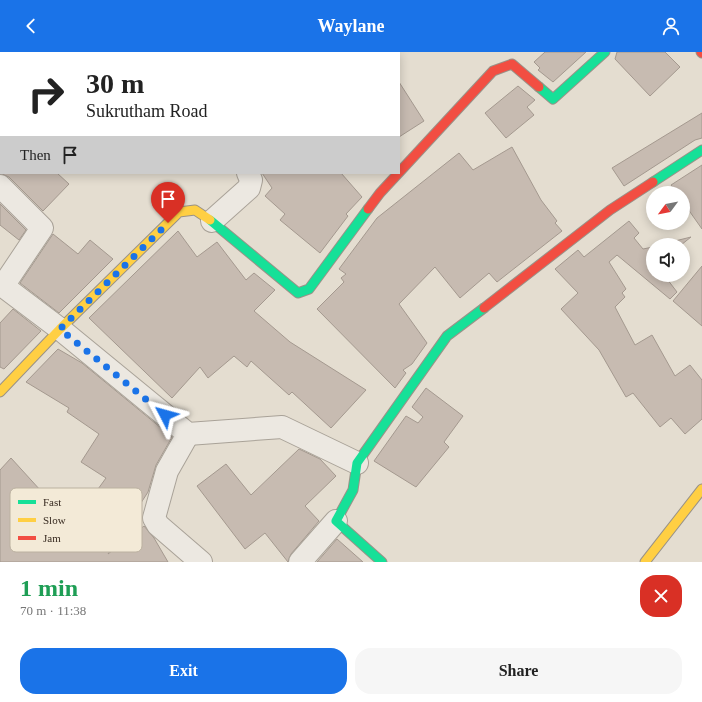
<!DOCTYPE html>
<meta charset="utf-8">
<style>
:root{--surface:#fff;--page:#f6f6f6;--text:#222;--muted:#767676;--accent:#1a73e8}
body{margin:0;font-family:Georgia,serif;background:var(--page);color:var(--text);height:100vh;display:flex;flex-direction:column;font-size:15px;white-space:nowrap}
*{box-sizing:border-box;margin:0}
p{font-size:13px;color:var(--muted)}
.icon{flex:none;width:22px;height:22px;fill:none;stroke:currentColor;stroke-width:2;stroke-linecap:round;stroke-linejoin:round}
.map{position:relative;height:510px;overflow:hidden}
.sheet{display:flex;flex-direction:column;background:var(--surface);flex:1}
.sheet>*{flex:none}
.banner{position:absolute;left:0px;top:0px;width:400px;height:122px;box-shadow:0 2px 10px #0003;background:#fff;color:var(--text);overflow:hidden}
.needle{width:26px;rotate:238deg}
.controls{position:absolute;left:646px;top:134px;display:grid;gap:8px}
.controls a{display:grid;place-items:center;width:44px;height:44px;border-radius:50%;background:var(--surface);box-shadow:0 2px 10px #0003;font-size:20px}
.pin{position:absolute;display:grid;place-items:center;width:34px;height:34px;color:#fff;margin:-41px -17px;border-radius:50% 50% 50% 0;rotate:-45deg;box-shadow:0 0 4px #0007}
.pin .icon{rotate:45deg}
.me{position:absolute;width:44px;margin:-22px;rotate:309deg;stroke-linejoin:round;filter:drop-shadow(0 0 3px #0008)}
.turn{display:flex;align-items:center;gap:14px;height:84px;padding:0 20px;font-size:18px}
.turn .icon{width:52px;height:52px;stroke-width:2.5}
.turn b{display:block;font-size:28px;line-height:34px}
.then{display:flex;align-items:center;height:38px;padding:0 20px;background:#0003;gap:8px;font-size:15px}
.round{display:grid;place-items:center;flex:none;width:42px;height:42px;border-radius:16px;background:var(--page)}
.headline{display:flex;align-items:center;justify-content:space-between;height:68px;padding:0 20px}
h1{font-size:24px;font-weight:600;line-height:30px;color:#1e9e55}
.button{display:flex;gap:8px;margin-top:auto;padding:8px 20px}
.button a{flex:1;height:46px;border-radius:16px;background:var(--accent);color:#fff;font-size:16px;font-weight:600;line-height:46px;text-align:center}
.button a+a{background:var(--page);color:var(--text)}
header{display:flex;justify-content:space-between;align-items:center;height:52px;padding:0 20px;background:var(--accent);color:#fff;font-size:18px;font-weight:600}
.map>svg:first-child{display:block}
.building{fill:#c7bbb1;stroke:#a4998f}
.lines{fill:none;stroke-linecap:round;stroke-linejoin:round}
.street-casing{stroke:#a9a298;stroke-width:24}
.fast-casing{stroke:#999288;stroke-width:11}
.slow-casing{stroke:#999288;stroke-width:11}
.jam-casing{stroke:#999288;stroke-width:11}
.street{stroke:#ece8e1;stroke-width:22}
.fast{stroke:#16e098;stroke-width:9}
.slow{stroke:#ffcf43;stroke-width:9}
.jam{stroke:#f24e42;stroke-width:9}
.route{stroke:#1a73e8;stroke-width:7;stroke-dasharray:0 12.6}
.key{fill:#f3ead7;stroke:#bbb1a0;stroke-width:1}
.key-label{font-size:11px;fill:#382b21}
</style>
<header><svg class="icon" aria-label="back" viewBox="0 0 24 24"><path d="M15 5l-7 7 7 7"/></svg>Waylane<svg class="icon" aria-label="person" viewBox="0 0 24 24"><circle cx="12" cy="8" r="4"/><path d="M4 21q1-7 8-7t8 7"/></svg></header>
<div class="map">
<svg width="702" height="510" viewBox="0 0 702 510">
<rect width="100%" height="100%" fill="#e4ddd0"/>
<g class="building">
<path d="M 545,0 L 586,0 L 553,30 L 538,18 L 540,16 L 534,10 Z"/>
<path d="M 617,0 L 665,0 L 680,15 L 650,44 L 615,7 Z"/>
<path d="M 399,30 L 424,69 L 399,85 Z"/>
<path d="M 518,34 L 535,48 L 527,55 L 534,63 L 506,86 L 485,61 Z"/>
<path d="M 702,61 L 702,86 L 695,88 L 624,134 L 612,116 Z"/>
<path d="M 512,95 L 541,148 L 557,169 L 555,171 L 562,179 L 497,230 L 489,221 L 460,246 L 435,215 L 399,252 L 427,291 L 412,312 L 403,318 L 406,321 L 395,336 L 317,257 L 344,230 L 341,226 L 346,222 L 339,217 L 377,166 L 459,101 L 473,118 Z"/>
<path d="M 702,113 L 702,177 L 683,150 L 683,141 L 677,141 L 671,133 Z"/>
<path d="M 0,121 L 57,121 L 69,132 L 43,159 L 9,125 Z"/>
<path d="M 262,121 L 341,121 L 362,145 L 346,162 L 348,164 L 320,201 L 280,168 L 285,162 L 265,144 L 272,136 Z"/>
<path d="M 0,152 L 26,178 L 19,188 L 0,173 Z"/>
<path d="M 629,169 L 639,181 L 634,186 L 643,197 L 653,195 L 653,223 L 664,223 L 677,240 L 670,247 L 617,203 L 609,210 L 626,237 L 622,241 L 625,245 L 615,255 L 635,293 L 652,283 L 675,324 L 690,313 L 702,328 L 702,367 L 685,382 L 671,366 L 660,375 L 633,341 L 626,345 L 599,298 L 561,257 L 578,241 L 555,217 L 578,198 L 584,205 Z"/>
<path d="M 178,179 L 197,205 L 217,190 L 246,228 L 254,221 L 275,238 L 254,259 L 290,290 L 366,338 L 331,376 L 292,340 L 289,343 L 251,309 L 247,315 L 234,304 L 208,326 L 200,315 L 172,346 L 89,266 Z"/>
<path d="M 53,182 L 78,202 L 90,188 L 113,207 L 59,261 L 20,231 Z"/>
<path d="M 691,185 L 681,193 L 659,193 Z"/>
<path d="M 702,214 L 702,274 L 673,249 Z"/>
<path d="M 13,257 L 41,279 L 4,317 L 0,315 L 0,271 Z"/>
<path d="M 58,297 L 82,311 L 172,385 L 156,413 L 148,440 L 108,502 L 144,474 L 154,486 L 168,510 L 0,510 L 0,418 L 11,406 L 72,473 L 106,426 L 81,410 L 99,382 L 67,360 L 69,356 L 26,330 Z"/>
<path d="M 426,336 L 463,364 L 444,390 L 449,395 L 416,435 L 374,409 L 406,364 L 418,371 L 423,365 L 412,355 Z"/>
<path d="M 299,397 L 320,407 L 336,424 L 305,454 L 319,469 L 291,502 L 288,510 L 265,481 L 245,497 L 197,434 L 226,412 L 251,443 Z"/>
<path d="M 337,487 L 363,510 L 317,510 Z"/>
</g>
<g class="lines">
<g class="street-casing">
<g id="street">
<path d="M 159,0 L 160,1"/>
<path d="M 0,134 L 42,176 L 3,234 L 60,277 L 188,382 L 282,375 L 357,411"/>
<path d="M 212,169 L 249,136 L 251,128 L 248,121"/>
<path d="M 188,382 L 167,419 L 154,466 L 158,473 L 201,510"/>
<path d="M 300,510 L 336,469"/>
</g>
</g>
<g class="fast-casing">
<g id="fast">
<path d="M 539,35 L 553,47 L 605,0"/>
<path d="M 653,130 L 702,98"/>
<path d="M 210,168 L 298,241 L 309,237 L 368,157"/>
<path d="M 382,510 L 336,469 L 353,438 L 357,411 L 447,284 L 484,256"/>
</g>
</g>
<g class="slow-casing">
<g id="slow">
<path d="M 0,340 L 60,277 L 179,160 L 195,158 L 210,168"/>
<path d="M 645,510 L 702,437"/>
</g>
</g>
<g class="jam-casing">
<g id="jam">
<path d="M 701,0 L 702,1"/>
<path d="M 368,157 L 380,141 L 493,19 L 512,12 L 539,35"/>
<path d="M 484,256 L 610,158 L 653,130"/>
</g>
</g>
<use href="#street" class="street"/>
<use href="#fast" class="fast"/>
<use href="#slow" class="slow"/>
<use href="#jam" class="jam"/>
</g>
<g class="lines">
<path class="route" d="M 165,363 L 60,277 L 168,171"/>
</g>
<rect x="10" y="436" width="132" height="64" rx="6" class="key"/>
<rect x="18" y="448" width="18" height="4" fill="#16e098"/>
<rect x="18" y="466" width="18" height="4" fill="#ffcf43"/>
<rect x="18" y="484" width="18" height="4" fill="#f24e42"/>
<g class="key-label">
<text x="43" y="454">Fast</text>
<text x="43" y="472">Slow</text>
<text x="43" y="490">Jam</text>
</g>
</svg>
<div class="controls">
<a><svg class="needle" viewBox="-14 -14 28 28"><path d="M0-13l5 13h-10z" fill="#e53935"/><path d="M0 13l5-13h-10z" fill="#767676"/></svg></a>
<a><svg class="icon" aria-label="sound" viewBox="0 0 24 24"><path d="M4 9h4l5-4v14l-5-4H4zM17 9q2 3 0 6"/></svg></a>
</div>
<div class="pin" style="left:168px;top:171px;background:#d93025"><svg class="icon" aria-label="arrive" viewBox="0 0 24 24"><path d="M6 21V4h12l-3 4 3 4H6"/></svg></div>
<svg class="me" style="left:165px;top:363px" viewBox="-20 -20 40 40"><path d="M0-17L14 15 0 8-14 15z" fill="#1a73e8" stroke="#fff" stroke-width="4"/></svg>
<div class="banner">
<div class="turn"><svg class="icon" aria-label="right" viewBox="0 0 24 24"><path d="M7 20v-9h11M14 6l5 5-5 5"/></svg><div><b>30 m</b>Sukrutham Road</div></div>
<div class="then">Then<svg class="icon" aria-label="arrive" viewBox="0 0 24 24"><path d="M6 21V4h12l-3 4 3 4H6"/></svg></div>
</div>
</div>
<section class="sheet">
<div class="headline"><div><h1>1 min</h1><p>70 m · 11:38</p></div><a class="round" style="background:#d93025;color:#fff"><svg class="icon" aria-label="close" viewBox="0 0 24 24"><path d="M6 6l12 12M18 6L6 18"/></svg></a></div>
<div class="button"><a>Exit</a><a>Share</a></div>
</section>
